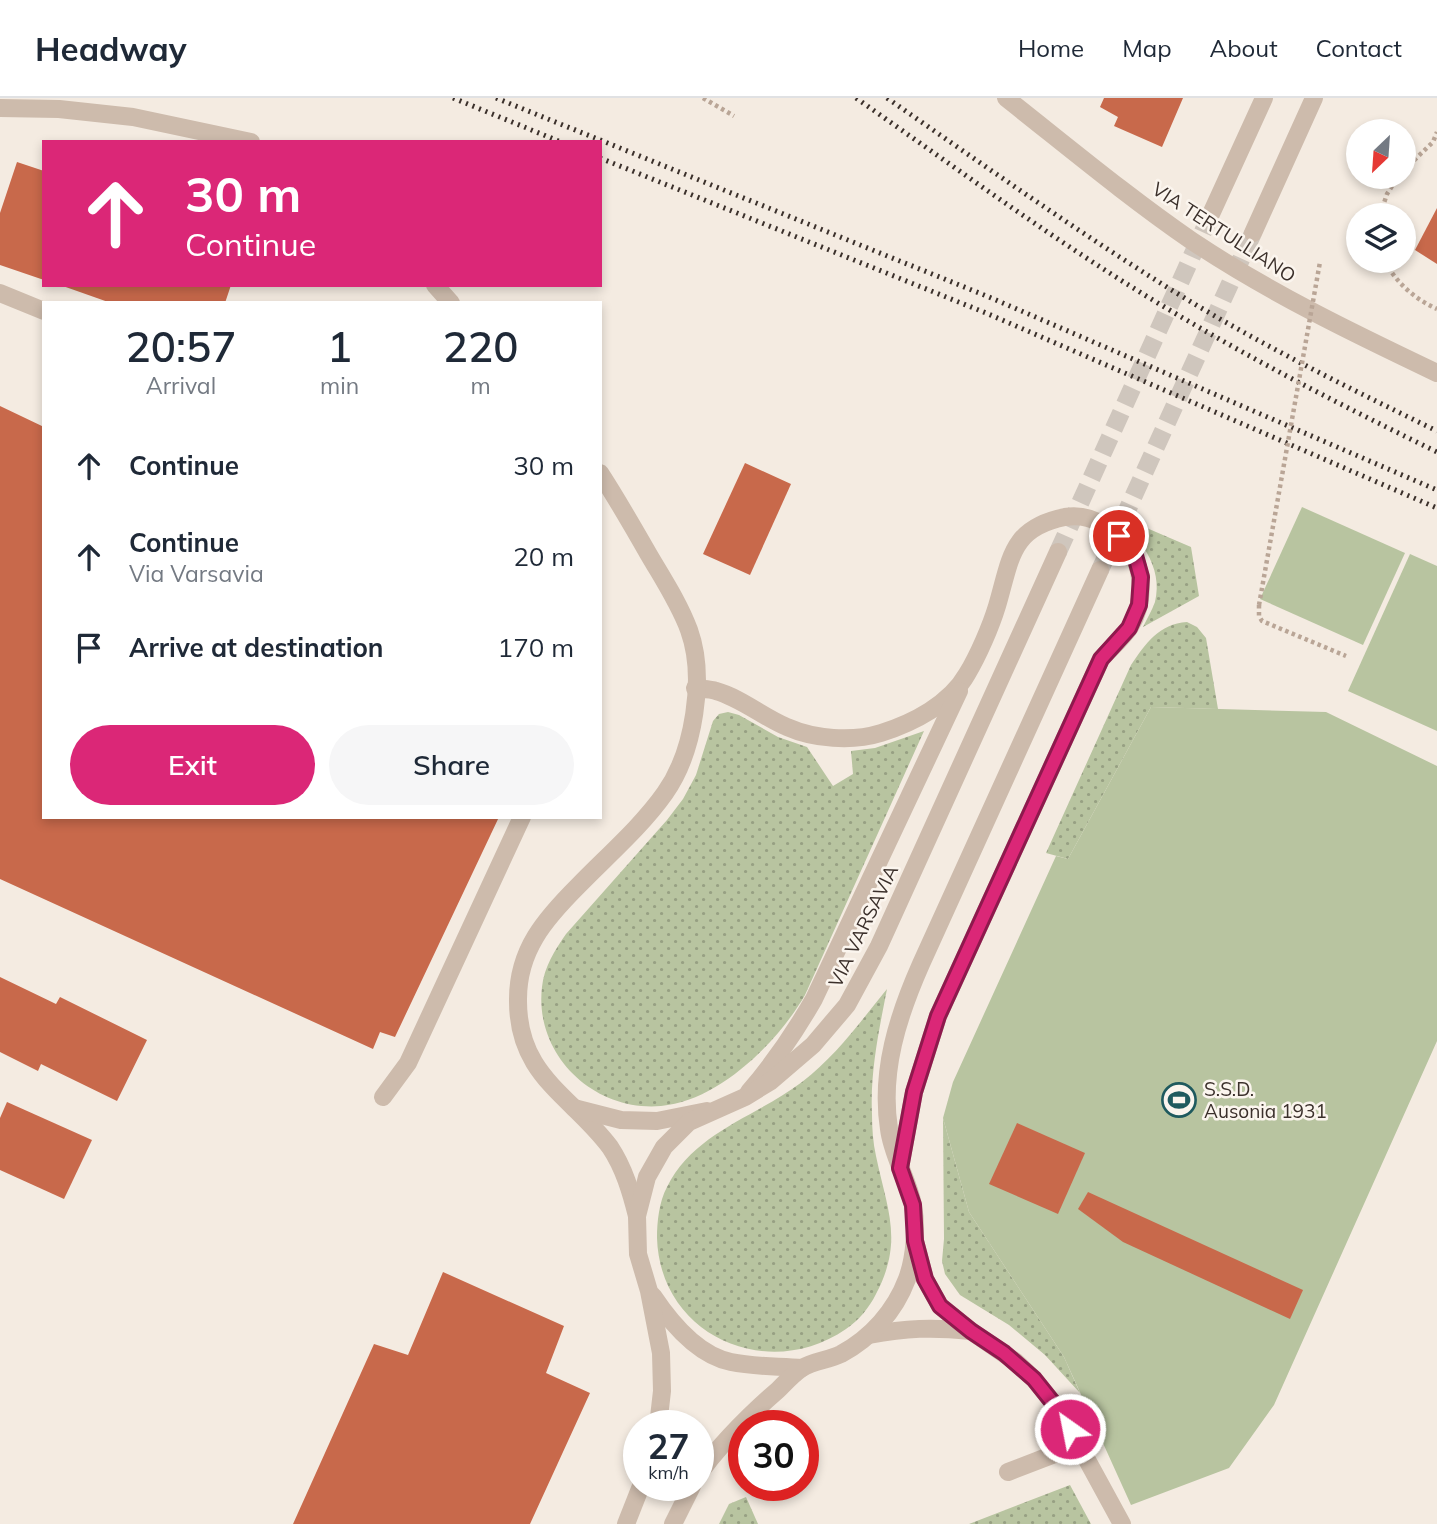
<!DOCTYPE html>
<style>
:root{--surface:#fff;--page:#f6f6f7;--text:#1f2937;--muted:#747a83;--line:#e0e1e3;--accent:#db2777}
body{margin:0;font-family:Mulish,sans-serif;background:var(--page);color:var(--text);height:100vh;display:flex;flex-direction:column;font-size:26px;white-space:nowrap}
*{box-sizing:border-box;margin:0}
p{font-size:23px;color:var(--muted)}
.icon{flex:none;width:38px;height:38px;fill:none;stroke:currentColor;stroke-width:2;stroke-linecap:round;stroke-linejoin:round}
.map{position:relative;flex:1;overflow:hidden}
.sheet{position:absolute;left:42px;top:203px;width:560px;height:518px;display:flex;flex-direction:column;background:var(--surface);border-radius:0px;box-shadow:0 4px 10px #0003}
.sheet>*{flex:none}
.hud{position:absolute;left:42px;top:42px;width:560px;height:147px;border-radius:0px;box-shadow:0 4px 10px #0003;background:#db2777;color:#fff;overflow:hidden}
.needle{width:46px;rotate:205deg}
.tools{position:absolute;left:1346px;top:21px;display:grid;gap:14px}
.tools a{display:grid;place-items:center;width:70px;height:70px;border-radius:50%;background:var(--surface);box-shadow:0 4px 10px #0003;font-size:35px}
.speed{position:absolute;left:623px;top:1312px;display:flex;gap:14px;font-size:35px;font-weight:700;text-align:center}
.speed>*{display:grid;place-content:center;width:91px;height:91px;border-radius:50%;background:var(--surface);box-shadow:0 4px 10px #0003;line-height:1}
.speed small{font-size:18px;font-weight:400}
.speed .limit{border:10px solid #d22;background:#fff;color:#111}
.pin{position:absolute;display:grid;place-items:center;width:60px;height:60px;color:#fff;margin:-30px;border:4px solid #fff;border-radius:50%;box-shadow:0 2px 7px #0007}
.me{position:absolute;width:77px;margin:-38px;rotate:327deg;stroke-linejoin:round;filter:drop-shadow(0 0 5px #0008)}
.turn{display:flex;align-items:center;gap:24px;height:147px;padding:0 28px;font-size:32px}
.turn .icon{width:91px;height:91px;stroke-width:2.5}
.turn b{display:block;font-size:49px;line-height:60px}
.eta{display:flex;justify-content:space-evenly;align-items:center;height:119px;text-align:center}
.eta b{font-size:42px;font-weight:600;line-height:49px}
.action{display:flex;gap:14px;margin-top:auto;padding:14px 28px}
.action a{flex:1;height:80px;border-radius:42px;background:var(--accent);color:#fff;font-size:28px;font-weight:600;line-height:80px;text-align:center}
.action a+a{background:var(--page);color:var(--text)}
ul{padding:0;list-style:none}
li{display:flex;align-items:center;gap:21px;height:91px;padding:0 28px}
li div{flex:1}
li b{display:block;font-size:26px}
li em{font-style:normal}
header{display:flex;align-items:center;gap:42px;box-sizing:border-box;height:98px;padding:0 35px;background:var(--surface);border-bottom:2px solid var(--line)}
header strong{font-size:33px}
nav{display:flex;gap:38px;margin-inline-start:auto;font-size:24px}
.map>svg:first-child{display:block}
.grass{fill:url(#grass-dots)}
.pitch{fill:#b8c4a0}
.building{fill:#c8694b}
.lines{fill:none;stroke-linecap:round;stroke-linejoin:round}
.tertiary-tunnel{stroke:#cfc6bd;stroke-width:18;stroke-dasharray:18 9;stroke-linecap:butt}
.path{stroke:#b9a596;stroke-width:4.5;stroke-dasharray:3.5 3.5;stroke-linecap:butt}
.service{stroke:#cdbbac;stroke-width:18}
.minor{stroke:#cdbbac;stroke-width:18}
.tertiary{stroke:#cdbbac;stroke-width:18}
.rail{stroke:#3b302b;stroke-width:5;stroke-dasharray:2 5;stroke-linecap:butt}
.path-bridge{stroke:#b9a596;stroke-width:4.5;stroke-dasharray:3.5 3.5;stroke-linecap:butt}
.route-casing{stroke:#8e194d;stroke-width:18}
.route{stroke:#db2777;stroke-width:12}
.labels{text-anchor:middle;dominant-baseline:central;stroke-width:5;stroke-linejoin:round;paint-order:stroke}
.street-label{font-size:19px;fill:#3b302b;stroke:#fbf5ee}
.poi-label{font-size:19px;fill:#3b302b;stroke:#fbf5ee;text-anchor:start}
</style>
<header>
<strong>Headway</strong>
<nav><a>Home</a><a>Map</a><a>About</a><a>Contact</a></nav>
</header>
<div class="map">
<svg width="1437" height="1426" viewBox="0 0 1437 1426">
<defs>
<pattern id="grass-dots" width="8" height="8" patternUnits="userSpaceOnUse" patternTransform="scale(1.75)"><rect width="8" height="8" fill="#b8c4a0"/><path d="M2 2h.1M6 6h.1" fill="none" stroke="#97a083" stroke-width="1.8" stroke-linecap="round"/></pattern>
</defs>
<rect width="100%" height="100%" fill="#f4ebe1"/>
<g class="grass">
<path d="M 1114,416 L 1191,449 L 1199,498 L 1143,529 C 1147,521 1152,512 1155,504 C 1164,468 1138,438 1114,416 Z"/>
<path d="M 1187,524 L 1197,529 L 1206,540 L 1218,611 L 1151,609 L 1068,761 L 1046,755 L 1131,567 C 1146,545 1159,526 1187,524 Z"/>
<path d="M 728,614 L 739,617 L 778,639 L 807,649 L 833,688 L 853,676 L 851,653 L 875,650 L 924,633 L 805,897 C 778,944 719,1003 661,1008 C 594,1014 534,957 542,889 C 544,869 555,852 566,836 L 667,722 L 683,701 L 696,677 L 713,623 L 719,616 Z"/>
<path d="M 887,891 C 879,932 870,974 872,1016 C 872,1030 873,1045 876,1058 C 887,1111 904,1143 876,1196 C 869,1210 859,1222 846,1231 C 768,1285 660,1238 657,1140 C 657,1124 659,1104 667,1089 C 694,1034 756,1019 802,984 C 836,958 860,924 887,891 Z"/>
<path d="M 943,1020 L 969,1114 L 1064,1259 L 1080,1295 L 1045,1257 L 1009,1227 L 960,1197 L 945,1176 L 942,1163 L 944,1141 Z"/>
<path d="M 1070,1387 L 1091,1426 L 969,1426 Z"/>
<path d="M 746,1399 L 758,1426 L 719,1426 L 729,1406 Z"/>
</g>
<g class="pitch">
<path d="M 1302,409 L 1405,455 L 1363,547 L 1260,501 Z"/>
<path d="M 1410,456 L 1437,468 L 1437,633 L 1348,593 Z"/>
<path d="M 1151,609 L 1326,614 L 1437,668 L 1437,943 L 1274,1307 L 1229,1370 L 1131,1407 L 1064,1259 L 969,1114 L 943,1020 L 953,984 L 1056,758 L 1068,761 Z"/>
</g>
<g class="building">
<path d="M 1104,0 L 1183,0 L 1162,49 L 1114,28 L 1118,19 L 1100,9 Z"/>
<path d="M 17,64 L 44,73 L 44,182 L 0,167 L 0,115 Z"/>
<path d="M 1437,110 L 1437,166 L 1415,152 Z"/>
<path d="M 60,187 L 231,187 L 225,205 L 111,205 Z"/>
<path d="M 0,308 L 44,329 L 44,719 L 499,719 L 395,939 L 380,934 L 373,951 L 0,781 Z"/>
<path d="M 745,365 L 791,386 L 750,477 L 703,456 Z"/>
<path d="M 0,879 L 56,906 L 60,899 L 147,942 L 117,1003 L 41,966 L 38,973 L 0,954 Z"/>
<path d="M 7,1004 L 92,1042 L 64,1101 L 0,1072 L 0,1020 Z"/>
<path d="M 1017,1025 L 1085,1055 L 1058,1116 L 989,1086 Z"/>
<path d="M 1088,1094 L 1303,1192 L 1290,1221 L 1123,1144 L 1078,1111 Z"/>
<path d="M 443,1174 L 564,1228 L 546,1275 L 590,1295 L 530,1426 L 293,1426 L 374,1246 L 408,1257 Z"/>
</g>
<g class="lines">
<g class="tertiary-tunnel">
<path d="M 1058,454 L 1211,116"/>
<path d="M 1100,472 L 1253,135"/>
</g>
<g class="path">
<path d="M 703,0 L 734,18"/>
<path d="M 1404,72 L 1433,44 L 1437,34"/>
<path d="M 1380,117 L 1387,96 L 1398,79"/>
<path d="M 1385,163 C 1396,185 1415,201 1437,211"/>
<path d="M 1259,507 L 1259,518 L 1262,523 L 1346,558"/>
</g>
<g class="service">
<path d="M 0,195 L 44,213"/>
<path d="M 695,590 C 702,591 710,591 716,593 C 741,600 763,619 787,629 C 814,641 852,644 881,635 C 913,625 950,606 967,576 C 978,558 991,528 997,508 C 1011,461 1010,430 1065,419 C 1089,415 1110,428 1125,445 C 1145,467 1145,505 1130,529 C 1122,541 1110,551 1101,561 L 938,918 L 914,994 L 900,1070"/>
<path d="M 749,994 C 774,965 795,934 814,901 L 959,593"/>
<path d="M 383,999 L 408,965 L 522,719"/>
<path d="M 1008,1374 L 1078,1347"/>
</g>
<g class="minor">
<path d="M 1006,0 C 1067,48 1128,99 1192,143 C 1270,195 1353,235 1437,275"/>
<path d="M 0,10 L 59,11 L 133,19 L 251,44"/>
<path d="M 435,187 L 451,205"/>
<path d="M 600,375 C 617,401 633,429 649,457 C 663,481 679,505 689,532 C 706,579 694,654 665,695 C 641,729 607,758 578,788 C 545,821 518,852 518,901 C 517,978 571,997 610,1049 C 624,1070 631,1094 637,1118"/>
<path d="M 574,1010 L 621,1022 L 657,1023 L 707,1013"/>
<path d="M 915,1143 L 925,1181 L 940,1208 L 971,1233 L 1016,1264 L 1034,1281 L 1062,1316 L 1122,1426"/>
<path d="M 869,1237 C 906,1230 933,1229 970,1233"/>
</g>
<g class="tertiary">
<path d="M 1211,116 L 1264,0"/>
<path d="M 1253,135 L 1314,0"/>
<path d="M 653,1198 C 671,1225 697,1257 731,1264 C 754,1269 779,1268 802,1270"/>
<path d="M 658,1328 L 662,1293 L 661,1255 L 649,1193 L 638,1156 L 637,1118 L 647,1079 L 664,1049 L 689,1024 L 745,999 L 771,983 L 813,947 L 847,907 L 879,848 L 1058,454"/>
<path d="M 698,1377 C 721,1345 748,1318 778,1292 C 785,1285 793,1276 802,1270 C 813,1263 829,1262 841,1256 C 871,1240 895,1213 907,1181 C 915,1159 917,1130 913,1107 C 908,1081 892,1057 889,1031 C 880,973 898,918 921,866 L 1100,472"/>
<path d="M 626,1426 L 641,1388"/>
<path d="M 673,1426 L 692,1388"/>
</g>
<g class="rail">
<path d="M 453,0 L 561,44"/>
<path d="M 496,0 L 989,199 L 1437,392"/>
<path d="M 856,0 C 962,74 1067,152 1178,217 C 1262,267 1349,311 1437,354"/>
<path d="M 887,0 C 985,68 1082,137 1183,199 C 1265,249 1351,291 1437,333"/>
<path d="M 600,60 L 986,215 L 1437,410"/>
</g>
<path class="path-bridge" d="M 1259,507 L 1320,164"/>
</g>
<g class="lines">
<g class="route-casing">
<path id="route" d="M 1070,1331 L 1062,1316 L 1034,1281 L 1004,1255 L 971,1233 L 940,1208 L 925,1181 L 915,1143 L 913,1107 L 900,1070 L 914,994 L 938,918 L 1101,561 L 1129,530 L 1139,507 L 1141,479 L 1134,454 L 1119,438"/>
</g>
<use href="#route" class="route"/>
</g>
<defs>
<g id="stadium-ring" transform="scale(1.75)"><circle r="9.5" fill="#fbf5ee" stroke="#1f5a5e" stroke-width="1.5"/><path d="M0-5a6.5 5 0 1 0 0 10a6.5 5 0 1 0 0-10ZM-3.5-1.8h7v3.6h-7Z" fill="#1f5a5e"/></g>
</defs>
<g fill-rule="evenodd">
<use href="#stadium-ring" x="1179" y="1002"/>
</g>
<g class="labels">
<g class="street-label">
<text transform="translate(1224 134) rotate(33)">VIA TERTULLIANO</text>
<text transform="translate(863 828) rotate(-64)">VIA VARSAVIA</text>
</g>
<g class="poi-label">
<text x="1204" y="991">S.S.D.<tspan x="1204" dy="22">Ausonia 1931</tspan></text>
</g>
</g>
</svg>
<div class="tools">
<a><svg class="needle" viewBox="-14 -14 28 28"><path d="M0-13l5 13h-10z" fill="#e53935"/><path d="M0 13l5-13h-10z" fill="#747a83"/></svg></a>
<a><svg class="icon" aria-label="layers" viewBox="0 0 24 24"><path d="M12 4l9 5-9 5-9-5zM3 14l9 5 9-5"/></svg></a>
</div>
<div class="speed"><div>27<small>km/h</small></div><div class="limit">30</div></div>
<div class="pin" style="left:1119px;top:438px;background:#d93025"><svg class="icon" aria-label="arrive" viewBox="0 0 24 24"><path d="M6 21V4h12l-3 4 3 4H6"/></svg></div>
<svg class="me" style="left:1070px;top:1331px" viewBox="-20 -20 40 40"><circle r="17" fill="#db2777" stroke="#fff" stroke-width="3"/><path d="M0-11L8 9 0 5-8 9z" fill="#fff"/></svg>
<div class="hud">
<div class="turn"><svg class="icon" aria-label="ahead" viewBox="0 0 24 24"><path d="M12 20V5M6 11l6-6 6 6"/></svg><div><b>30 m</b>Continue</div></div>
</div>
<section class="sheet">
<div class="eta">
<div><b>20:57</b><p>Arrival</p></div>
<div><b>1</b><p>min</p></div>
<div><b>220</b><p>m</p></div>
</div>
<ul>
<li><svg class="icon" aria-label="ahead" viewBox="0 0 24 24"><path d="M12 20V5M6 11l6-6 6 6"/></svg><div><b>Continue</b></div><em>30 m</em></li>
<li><svg class="icon" aria-label="ahead" viewBox="0 0 24 24"><path d="M12 20V5M6 11l6-6 6 6"/></svg><div><b>Continue</b><p>Via Varsavia</p></div><em>20 m</em></li>
<li><svg class="icon" aria-label="arrive" viewBox="0 0 24 24"><path d="M6 21V4h12l-3 4 3 4H6"/></svg><div><b>Arrive at destination</b></div><em>170 m</em></li>
</ul>
<div class="action"><a>Exit</a><a>Share</a></div>
</section>
</div>
